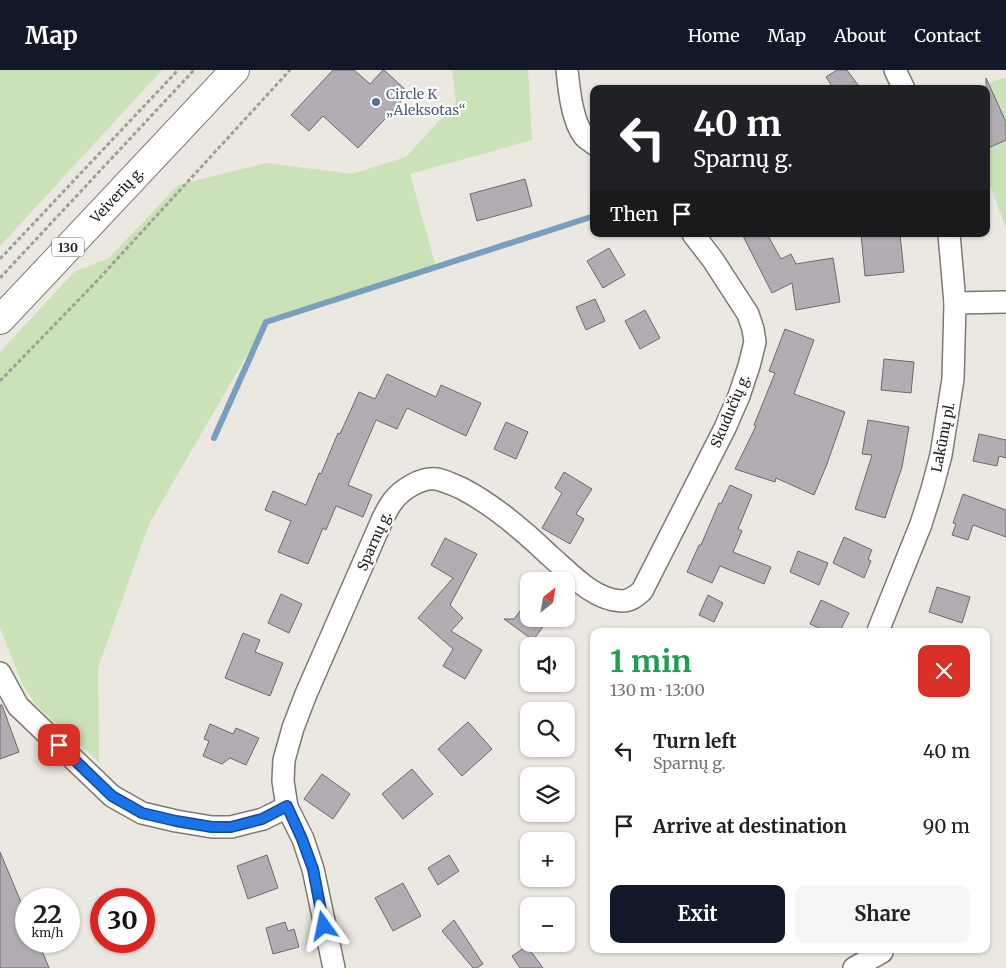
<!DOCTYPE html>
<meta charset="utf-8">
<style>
:root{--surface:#fff;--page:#f6f6f6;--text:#202124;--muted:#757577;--accent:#111827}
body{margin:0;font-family:Merriweather,serif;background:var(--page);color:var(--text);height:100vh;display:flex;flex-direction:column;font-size:19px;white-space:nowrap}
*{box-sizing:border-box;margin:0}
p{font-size:16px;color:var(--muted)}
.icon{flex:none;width:28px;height:28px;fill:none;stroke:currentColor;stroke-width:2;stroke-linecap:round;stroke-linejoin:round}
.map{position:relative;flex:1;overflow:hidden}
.details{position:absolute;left:590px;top:558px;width:400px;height:325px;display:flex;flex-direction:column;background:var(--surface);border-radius:10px;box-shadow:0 1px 4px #0004}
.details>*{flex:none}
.top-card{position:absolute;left:590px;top:15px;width:400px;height:152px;border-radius:10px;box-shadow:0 1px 4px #0004;background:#202124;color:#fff;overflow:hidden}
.needle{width:32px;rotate:31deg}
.tools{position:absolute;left:520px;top:502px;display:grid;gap:10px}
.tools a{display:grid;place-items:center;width:55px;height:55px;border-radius:10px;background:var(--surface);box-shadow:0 1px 4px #0004;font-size:25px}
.speed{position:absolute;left:15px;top:818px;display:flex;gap:10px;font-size:25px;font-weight:700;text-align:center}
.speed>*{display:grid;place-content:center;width:65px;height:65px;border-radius:50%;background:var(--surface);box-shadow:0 1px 4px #0004;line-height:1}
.speed small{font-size:12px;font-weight:400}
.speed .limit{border:8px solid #d22;background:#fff;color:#111}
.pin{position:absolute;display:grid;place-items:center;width:42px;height:42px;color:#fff;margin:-21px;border-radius:10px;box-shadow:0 2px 8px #0006}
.me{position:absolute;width:55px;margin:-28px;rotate:348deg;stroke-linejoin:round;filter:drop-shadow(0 0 4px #0008)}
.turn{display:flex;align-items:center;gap:18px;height:105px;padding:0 20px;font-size:22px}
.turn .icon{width:65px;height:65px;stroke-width:2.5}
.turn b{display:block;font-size:35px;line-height:42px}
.then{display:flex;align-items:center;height:48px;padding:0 20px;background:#0003;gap:10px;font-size:19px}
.round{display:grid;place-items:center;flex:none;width:52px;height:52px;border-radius:10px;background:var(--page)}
.headline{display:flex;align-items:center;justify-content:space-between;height:85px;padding:0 20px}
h1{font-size:30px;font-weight:700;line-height:38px;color:#1e9e55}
.cta{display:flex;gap:10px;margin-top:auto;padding:10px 20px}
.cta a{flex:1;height:58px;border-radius:10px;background:var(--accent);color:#fff;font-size:20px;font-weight:700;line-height:58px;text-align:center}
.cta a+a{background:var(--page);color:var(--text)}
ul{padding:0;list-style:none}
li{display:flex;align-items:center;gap:15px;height:75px;padding:0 20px}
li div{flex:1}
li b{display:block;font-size:19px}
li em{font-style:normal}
header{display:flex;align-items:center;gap:30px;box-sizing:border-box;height:70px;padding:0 25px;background:var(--accent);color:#fff}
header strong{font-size:24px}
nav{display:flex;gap:28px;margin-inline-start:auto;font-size:18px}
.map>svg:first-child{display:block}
.green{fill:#cbe1b8}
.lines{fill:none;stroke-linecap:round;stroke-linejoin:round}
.stream{stroke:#799fbf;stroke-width:6}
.building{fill:#b1adb3;stroke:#6c696f}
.street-casing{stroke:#7c7a73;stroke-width:24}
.primary-casing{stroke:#7c7a73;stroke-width:30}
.path{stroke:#a09e99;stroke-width:3;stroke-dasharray:4 2.5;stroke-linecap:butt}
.street{stroke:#fff;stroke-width:21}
.primary{stroke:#fff;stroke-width:28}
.route-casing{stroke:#114b97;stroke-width:12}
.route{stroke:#1a73e8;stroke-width:9}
.service-dot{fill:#5c6f8a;stroke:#fff;stroke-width:2}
.labels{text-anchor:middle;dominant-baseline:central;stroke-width:4.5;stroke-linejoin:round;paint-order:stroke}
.shield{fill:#fff;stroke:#61605e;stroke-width:1}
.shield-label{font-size:12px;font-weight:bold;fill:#1d1c19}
.service-label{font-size:14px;fill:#4e5e75;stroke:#fff;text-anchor:start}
.street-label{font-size:14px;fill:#1d1c19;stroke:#fff}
</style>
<header>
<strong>Map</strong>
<nav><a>Home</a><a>Map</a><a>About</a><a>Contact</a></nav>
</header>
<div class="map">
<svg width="1006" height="898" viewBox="0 0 1006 898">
<rect width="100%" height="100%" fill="#ebe8e1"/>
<g class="green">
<path d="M 0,0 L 162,0 L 0,176 Z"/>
<path d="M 452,0 L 528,0 L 532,70 L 410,104 L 436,197 L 266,252 L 149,454 L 98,598 L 99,692 L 35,634 L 23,615 L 0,558 L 0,282 L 74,202 L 109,188 L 178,115 L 267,93 L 352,104 L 406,87 L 456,32 Z"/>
<path d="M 1006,7 L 1006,52 L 989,13 Z"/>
<path d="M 1006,70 L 1006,158 L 986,105 L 986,79 Z"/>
</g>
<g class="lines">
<path class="stream" d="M 214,368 L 266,252 L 594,146"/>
</g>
<g class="building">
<path d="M 333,0 L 354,0 L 370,14 L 383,0 L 384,0 L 409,23 L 358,78 L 323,46 L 309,61 L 291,45 Z"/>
<path d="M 837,0 L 847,0 L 861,19 L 834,19 L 826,7 Z"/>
<path d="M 986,8 L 1006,52 L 1006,70 L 986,79 Z"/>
<path d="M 525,109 L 532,136 L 477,151 L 470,124 Z"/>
<path d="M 742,164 L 767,164 L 781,189 L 791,184 L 796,194 L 833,188 L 840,232 L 796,240 L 792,213 L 772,223 Z"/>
<path d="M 861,164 L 900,164 L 904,202 L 865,206 Z"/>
<path d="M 609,178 L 625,205 L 603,218 L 587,191 Z"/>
<path d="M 595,229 L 605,251 L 586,260 L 576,237 Z"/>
<path d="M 645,240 L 660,268 L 640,279 L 625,251 Z"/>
<path d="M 785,259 L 814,270 L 794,324 L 845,342 L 827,394 L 814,425 L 776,408 L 775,412 L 735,399 L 756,356 L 754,355 L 775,303 L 769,301 Z"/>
<path d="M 884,289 L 914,292 L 911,323 L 881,320 Z"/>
<path d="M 387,304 L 436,327 L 441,315 L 481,333 L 466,366 L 407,338 L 397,359 L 376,350 L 348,415 L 372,425 L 363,447 L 336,436 L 326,460 L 323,458 L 308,494 L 278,482 L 291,451 L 265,440 L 273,421 L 306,435 L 319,403 L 321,404 L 338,363 L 340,364 L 359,322 L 375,329 Z"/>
<path d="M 868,350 L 909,357 L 902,397 L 885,448 L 855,439 L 872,385 L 862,384 Z"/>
<path d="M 506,352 L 528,362 L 516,389 L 494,379 Z"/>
<path d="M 979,364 L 1006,370 L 1006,388 L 999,386 L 997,396 L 973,391 Z"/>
<path d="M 564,402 L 592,419 L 576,444 L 584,449 L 570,474 L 542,458 L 562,423 L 555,418 Z"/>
<path d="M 730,415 L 752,425 L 738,459 L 742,461 L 733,482 L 771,497 L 764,514 L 720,496 L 712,513 L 687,502 L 699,475 L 701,475 L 719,433 L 721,434 Z"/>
<path d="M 963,424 L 1006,440 L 1006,467 L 973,455 L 968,470 L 952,465 L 956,454 L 953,453 Z"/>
<path d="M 844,467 L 872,480 L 868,489 L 871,491 L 864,508 L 833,493 Z"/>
<path d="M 445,468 L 477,484 L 450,535 L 463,548 L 451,561 L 482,580 L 465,609 L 443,596 L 453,579 L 418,548 L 453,508 L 431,495 Z"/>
<path d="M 798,481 L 828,493 L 819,515 L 790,502 Z"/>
<path d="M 937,517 L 970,527 L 962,553 L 929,542 Z"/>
<path d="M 281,524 L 302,534 L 289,563 L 268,553 Z"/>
<path d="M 708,525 L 723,533 L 714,552 L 699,545 Z"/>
<path d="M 529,529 L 529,549 L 549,549 L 533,570 L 504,549 L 514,549 Z"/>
<path d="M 821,530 L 849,543 L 840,561 L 826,561 L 810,554 Z"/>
<path d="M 243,563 L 260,570 L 255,582 L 283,593 L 270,626 L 225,608 Z"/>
<path d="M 0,635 L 2,635 L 19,682 L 0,689 Z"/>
<path d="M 468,652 L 492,679 L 462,706 L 438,679 Z"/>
<path d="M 210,654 L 233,664 L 236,658 L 259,668 L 246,695 L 230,688 L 222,694 L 203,686 L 209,671 L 204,669 Z"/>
<path d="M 412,699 L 433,724 L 403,749 L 382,724 Z"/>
<path d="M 322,704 L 350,724 L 333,749 L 304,729 Z"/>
<path d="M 0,782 L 26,844 L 26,871 L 38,871 L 49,898 L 0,898 Z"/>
<path d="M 267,785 L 278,818 L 248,829 L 237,796 Z"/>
<path d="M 449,785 L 459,801 L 438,815 L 428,798 Z"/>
<path d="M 403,813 L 421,846 L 393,861 L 375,828 Z"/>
<path d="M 454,850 L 483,894 L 477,898 L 473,898 L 442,861 Z"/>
<path d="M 285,852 L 288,861 L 294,859 L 299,877 L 273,884 L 266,858 Z"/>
<path d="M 527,876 L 543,898 L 520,898 L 512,886 Z"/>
</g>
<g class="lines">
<g class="street-casing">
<g id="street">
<path d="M 567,0 C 569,19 572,51 584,66 C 586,69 591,71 594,74"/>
<path d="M 895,0 L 904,19"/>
<path d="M 955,233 L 1006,232"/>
<path d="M 878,561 L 921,454 L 932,419 L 941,385 L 953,309 L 955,233 L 949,164"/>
<path d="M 0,603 L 18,636 L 112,726 L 142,743 L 176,751 L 212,757 L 231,757 L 263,749 L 287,737"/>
<path d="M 334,898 L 313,799 L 303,769 L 287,737 L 283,711 L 284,690 L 293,658 L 306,624 L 383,448 C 386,442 389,436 393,431 C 401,420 421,407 436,409 C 444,410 453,415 461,418 C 494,435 523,460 549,485 C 570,503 593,530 622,531 C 631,531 636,526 642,521 L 725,358 L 739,326 L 749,296 L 755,272 L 753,259 L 748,244 L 713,190 L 693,164"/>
<path d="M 854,898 L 882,882"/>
</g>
</g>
<g class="primary-casing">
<path id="primary" d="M 0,250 L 235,0"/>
</g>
<g class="path">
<path d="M 0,189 L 178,0"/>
<path d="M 0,208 L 194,0"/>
<path d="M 0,311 L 95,213 L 290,0"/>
</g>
<use href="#street" class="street"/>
<use href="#primary" class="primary"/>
</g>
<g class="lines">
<g class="route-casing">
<path id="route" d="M 59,675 L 112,726 L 142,743 L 176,751 L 212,757 L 231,757 L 262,749 L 287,736 L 302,769 L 313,799 L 324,856"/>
</g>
<use href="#route" class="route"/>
</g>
<circle class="service-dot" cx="376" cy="32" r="5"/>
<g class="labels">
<rect class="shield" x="52" y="167.5" width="32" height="19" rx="4"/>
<g class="shield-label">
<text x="68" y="177">130</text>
</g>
<g class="service-label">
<text x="386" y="24">Circle K<tspan x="386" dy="16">„Aleksotas“</tspan></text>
</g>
<g class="street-label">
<text transform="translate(117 125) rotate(-47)">Veiverių g.</text>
<text transform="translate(730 341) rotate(-67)">Skudučių g.</text>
<text transform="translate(943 367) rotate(-79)">Lakūnų pl.</text>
<text transform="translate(374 471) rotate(-66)">Sparnų g.</text>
</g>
</g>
</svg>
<div class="tools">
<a><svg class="needle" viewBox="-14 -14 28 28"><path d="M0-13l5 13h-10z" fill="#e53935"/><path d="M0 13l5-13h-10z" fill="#757577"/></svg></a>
<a><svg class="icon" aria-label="sound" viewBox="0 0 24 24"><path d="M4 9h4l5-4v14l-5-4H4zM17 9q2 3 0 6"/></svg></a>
<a><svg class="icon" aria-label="search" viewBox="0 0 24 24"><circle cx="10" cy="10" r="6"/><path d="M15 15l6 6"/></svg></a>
<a><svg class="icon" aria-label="layers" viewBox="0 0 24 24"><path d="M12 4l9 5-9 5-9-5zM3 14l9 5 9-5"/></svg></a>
<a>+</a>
<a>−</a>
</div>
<div class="speed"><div>22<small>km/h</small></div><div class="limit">30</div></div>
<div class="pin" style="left:59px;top:675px;background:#d93025"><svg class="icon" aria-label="arrive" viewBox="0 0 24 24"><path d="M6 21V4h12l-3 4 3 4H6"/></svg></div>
<svg class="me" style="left:324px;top:856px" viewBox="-20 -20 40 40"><path d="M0-17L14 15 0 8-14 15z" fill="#1a73e8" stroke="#fff" stroke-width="4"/></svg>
<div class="top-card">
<div class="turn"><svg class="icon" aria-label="left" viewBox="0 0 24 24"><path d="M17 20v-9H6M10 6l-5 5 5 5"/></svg><div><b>40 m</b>Sparnų g.</div></div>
<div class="then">Then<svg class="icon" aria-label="arrive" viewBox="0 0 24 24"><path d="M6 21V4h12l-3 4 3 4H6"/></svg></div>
</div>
<section class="details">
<div class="headline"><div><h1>1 min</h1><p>130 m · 13:00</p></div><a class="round" style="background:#d93025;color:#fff"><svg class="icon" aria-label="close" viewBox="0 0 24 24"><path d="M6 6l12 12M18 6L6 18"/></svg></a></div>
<ul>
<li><svg class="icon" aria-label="left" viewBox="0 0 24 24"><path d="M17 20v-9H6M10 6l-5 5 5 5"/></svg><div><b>Turn left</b><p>Sparnų g.</p></div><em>40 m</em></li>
<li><svg class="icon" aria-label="arrive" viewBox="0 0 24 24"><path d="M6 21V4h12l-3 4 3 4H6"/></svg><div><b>Arrive at destination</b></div><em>90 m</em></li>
</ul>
<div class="cta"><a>Exit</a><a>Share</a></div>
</section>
</div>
